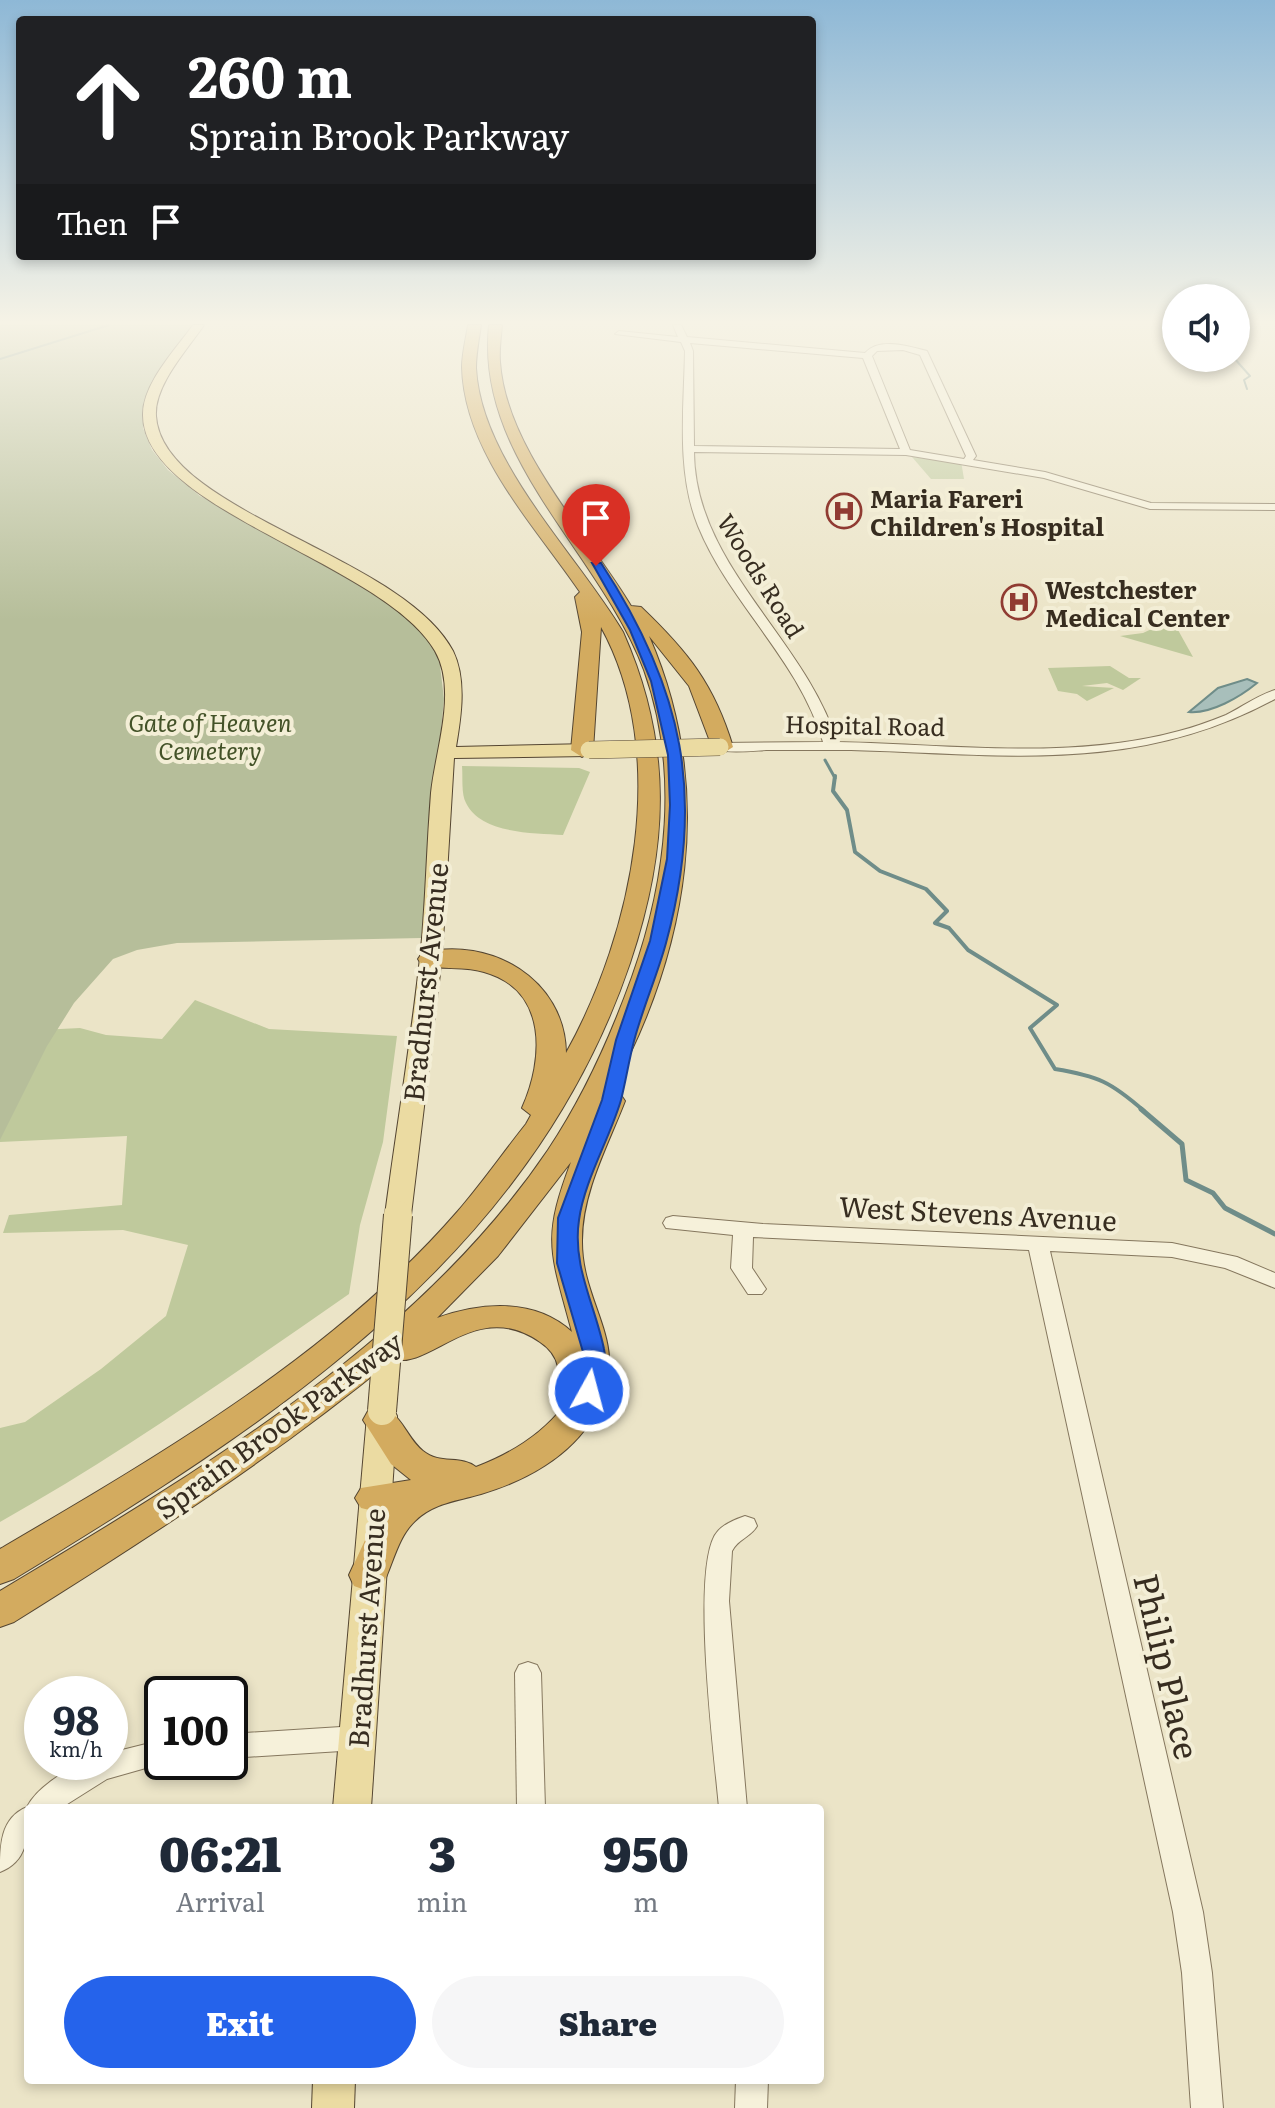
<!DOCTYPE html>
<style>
:root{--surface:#fff;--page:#f6f6f7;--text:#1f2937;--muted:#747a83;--accent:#2563eb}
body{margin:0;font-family:Literata,serif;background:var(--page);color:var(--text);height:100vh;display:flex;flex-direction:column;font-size:30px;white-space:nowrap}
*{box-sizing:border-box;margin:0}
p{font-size:26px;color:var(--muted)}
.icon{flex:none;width:44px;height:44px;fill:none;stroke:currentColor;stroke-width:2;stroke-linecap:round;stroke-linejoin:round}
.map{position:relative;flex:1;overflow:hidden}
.sheet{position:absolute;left:24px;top:1804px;width:800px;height:280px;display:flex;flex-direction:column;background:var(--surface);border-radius:8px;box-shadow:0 4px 12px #0003}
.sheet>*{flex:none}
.top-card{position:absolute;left:16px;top:16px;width:800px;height:244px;border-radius:8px;box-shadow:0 4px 12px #0003;background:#202124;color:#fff;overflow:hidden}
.fabs{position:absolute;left:1162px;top:284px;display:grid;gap:16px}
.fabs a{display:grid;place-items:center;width:88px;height:88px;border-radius:50%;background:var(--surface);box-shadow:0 4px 12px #0003;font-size:40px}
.speed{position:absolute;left:24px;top:1676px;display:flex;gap:16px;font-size:40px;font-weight:700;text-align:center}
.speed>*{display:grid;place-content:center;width:104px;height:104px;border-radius:50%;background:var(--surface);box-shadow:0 4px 12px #0003;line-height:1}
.speed small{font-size:20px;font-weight:400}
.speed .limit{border:4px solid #111;border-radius:12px;background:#fff;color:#111}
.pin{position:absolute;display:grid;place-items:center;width:68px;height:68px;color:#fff;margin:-82px -34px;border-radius:50% 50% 50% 0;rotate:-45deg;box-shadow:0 0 8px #0007}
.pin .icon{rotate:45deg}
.me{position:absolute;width:88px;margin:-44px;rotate:7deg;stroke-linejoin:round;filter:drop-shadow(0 0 6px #0008)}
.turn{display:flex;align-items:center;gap:28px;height:168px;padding:0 40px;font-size:36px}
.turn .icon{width:104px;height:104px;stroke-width:2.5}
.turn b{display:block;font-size:56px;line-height:68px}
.then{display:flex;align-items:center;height:76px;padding:0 40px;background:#0003;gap:16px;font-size:30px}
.eta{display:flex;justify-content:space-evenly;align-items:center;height:136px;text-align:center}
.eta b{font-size:48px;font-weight:800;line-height:56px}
.primary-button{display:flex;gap:16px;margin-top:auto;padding:16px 40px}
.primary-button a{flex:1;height:92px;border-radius:48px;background:var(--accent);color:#fff;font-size:32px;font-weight:800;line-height:92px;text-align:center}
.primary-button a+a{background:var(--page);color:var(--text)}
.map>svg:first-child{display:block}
.green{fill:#bfc99c}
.cemetery{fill:#b6be9a}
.water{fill:#a8bfbb;stroke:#6f8d89;stroke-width:2}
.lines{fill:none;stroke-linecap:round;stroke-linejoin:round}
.stream-far3{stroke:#6f8d89;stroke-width:2}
.stream-far2{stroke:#6f8d89;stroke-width:3}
.stream-far1{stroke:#6f8d89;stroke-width:4}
.stream{stroke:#6f8d89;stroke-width:5}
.minor-casing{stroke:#85775e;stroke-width:2}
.major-casing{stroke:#544531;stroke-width:2}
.highway-casing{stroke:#544531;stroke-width:2}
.minor{fill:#f6f1da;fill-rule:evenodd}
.major{fill:#ebdba2;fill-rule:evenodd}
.highway{fill:#d3ab5f;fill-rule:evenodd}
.major-bridge-far1-casing{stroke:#544531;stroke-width:18;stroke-linecap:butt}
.major-bridge-casing{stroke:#544531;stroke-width:30;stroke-linecap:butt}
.major-bridge-far1{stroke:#ebdba2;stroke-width:17}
.major-bridge{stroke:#ebdba2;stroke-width:28}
.route{fill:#2563eb;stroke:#184099;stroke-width:2}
.labels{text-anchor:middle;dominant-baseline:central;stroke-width:8;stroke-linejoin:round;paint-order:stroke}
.far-poi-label{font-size:24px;font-weight:bold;fill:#372d20;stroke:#f3eed6;text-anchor:start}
.far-street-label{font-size:24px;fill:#372d20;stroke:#f3eed6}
.far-park-label{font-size:24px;font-style:italic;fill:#435228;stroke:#f3eed6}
.street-label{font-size:28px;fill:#372d20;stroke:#f3eed6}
.near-street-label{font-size:34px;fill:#372d20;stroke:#f3eed6}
</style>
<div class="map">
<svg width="1275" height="2108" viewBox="0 0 1275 2108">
<rect width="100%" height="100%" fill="#ebe4c7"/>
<g class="green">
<path d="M 912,457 L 961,461 L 964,479 L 931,479 Z"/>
<path d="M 1173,621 L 1193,657 L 1120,636 L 1143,633 L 1156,627 L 1154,622 Z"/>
<path d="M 1110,666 L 1129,678 L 1141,678 L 1123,690 L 1107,683 L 1082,686 L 1114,688 L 1087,701 L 1077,694 L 1058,691 L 1048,668 Z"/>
<path d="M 462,766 L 579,768 L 590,772 L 563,835 C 533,833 481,834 466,803 C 461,794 463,777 462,766 Z"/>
<path d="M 195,1000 L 269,1029 L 397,1036 L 383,1142 L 360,1225 L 349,1294 C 235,1373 121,1454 0,1522 L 0,1428 L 25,1422 L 101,1369 L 166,1316 L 188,1245 L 123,1230 L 3,1233 L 9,1215 L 122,1205 L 127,1136 L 0,1142 L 0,1032 L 80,1028 L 106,1035 L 162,1039 Z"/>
</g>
<path class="cemetery" d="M 0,325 L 194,325 L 148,401 L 143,428 L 152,450 L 168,470 L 200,496 L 297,543 L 414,617 L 439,657 L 444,699 L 421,938 L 177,943 L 137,950 L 113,959 L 74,1003 L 47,1046 L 0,1140 Z"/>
<path class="water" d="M 1247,679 L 1257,683 C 1240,697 1211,714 1189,712 L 1218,688 Z"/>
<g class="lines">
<g class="stream-far3">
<path d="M 1172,325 L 1176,327"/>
<path d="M 1234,358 L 1250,376 L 1244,380 L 1247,389"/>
<path d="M 0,359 L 109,325"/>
</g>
<path class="stream-far2" d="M 825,760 L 835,778"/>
<path class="stream-far1" d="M 835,776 L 833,791 L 847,810 L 855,852 L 880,871 L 926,889 L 947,911 L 935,923 L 949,928 L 968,950 L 1057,1005 L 1030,1028 L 1055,1069 C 1098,1076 1111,1082 1144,1111"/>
<path class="stream" d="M 1141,1109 L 1182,1144 L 1186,1180 L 1213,1193 L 1225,1208 L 1275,1234"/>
<g class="minor-casing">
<g id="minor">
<path d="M 673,325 L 681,325 L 687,337 L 865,353 C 879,337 908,346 927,351 L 976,456 L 973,460 L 1045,472 L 1151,503 L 1275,504 L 1275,510 L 1150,509 L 1044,478 L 906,455 L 694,452 C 695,566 805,638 837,742 C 949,744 1069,761 1179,731 C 1195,727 1211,721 1226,715 C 1242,707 1258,695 1275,690 L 1275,699 C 1135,775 1003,754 851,750 C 823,750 794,750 766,750 C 750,751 732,753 717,750 L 717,744 L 722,743 L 823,742 C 799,660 730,604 698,526 C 676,472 684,408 685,351 L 681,342 L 615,334 L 619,331 L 678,337 ZM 690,343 L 863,358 L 900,449 L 694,446 L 693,351 ZM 903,350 L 920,355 L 966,456 L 964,459 L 910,450 L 872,356 L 877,351 Z"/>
<path d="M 673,1216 L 763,1224 L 1172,1243 L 1237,1257 L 1275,1273 L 1275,1288 L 1225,1268 L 1172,1257 L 1050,1251 L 1203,1912 L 1212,1973 L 1223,2108 L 1191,2108 L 1182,1973 L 1173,1912 L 1029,1250 L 753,1237 L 752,1268 L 766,1289 L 762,1294 L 748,1294 L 731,1268 L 733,1235 L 666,1228 L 663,1223 L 666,1218 Z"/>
<path d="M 745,1516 L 754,1519 L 757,1526 C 751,1537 738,1539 732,1551 L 729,1601 L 747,1808 L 719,1808 C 715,1760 689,1561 718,1531 C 724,1524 736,1519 745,1516 Z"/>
<path d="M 528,1662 L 537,1665 L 541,1673 L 545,1808 L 517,1808 L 515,1673 L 519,1665 Z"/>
<path d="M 357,1726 L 367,1730 L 370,1738 L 367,1746 L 357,1750 L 230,1758 L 230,1734 Z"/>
<path d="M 162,1740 L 162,1762 L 167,1762 L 107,1779 L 61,1808 L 28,1808 C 28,1834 29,1861 0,1872 C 0,1846 0,1818 27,1807 C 36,1789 64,1770 84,1763 C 92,1761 102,1762 110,1762 L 110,1753 Z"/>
<path d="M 736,2080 L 768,2080 L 767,2108 L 735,2108 Z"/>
</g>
</g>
<g class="major-casing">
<g id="major">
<path d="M 193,325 L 204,325 C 188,349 154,385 156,416 C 162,512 403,555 453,651 C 467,680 461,717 456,747 L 589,744 L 598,750 L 589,756 L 454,758 L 442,957 L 411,1215 L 407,1221 L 389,1221 L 385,1215 C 397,1123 413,1031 422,938 C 426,890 427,842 431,793 C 435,751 458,691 435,651 C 385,563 141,510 143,414 C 143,383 176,349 193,325 Z"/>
<path d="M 382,1405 L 393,1408 L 397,1416 L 371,1808 L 333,1808 L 367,1416 L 371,1408 Z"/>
<path d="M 313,2080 L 355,2080 L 354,2108 L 312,2108 Z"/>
</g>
</g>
<g class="highway-casing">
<g id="highway">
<path d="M 468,325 L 481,325 C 479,339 476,354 476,368 C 481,462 576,553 623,632 C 673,745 669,847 630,963 C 529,1260 268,1424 14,1579 L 0,1584 L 0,1549 C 162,1454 334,1354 458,1211 C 482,1183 503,1153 526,1124 L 531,1115 L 522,1108 C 544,1059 548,990 484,972 C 464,966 442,970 422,965 L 418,959 L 422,953 C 490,936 565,979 566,1053 C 633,933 671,754 601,627 L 593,750 L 582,757 L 571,750 L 582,632 L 575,597 L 580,592 C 535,526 464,452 462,367 C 462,354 466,338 468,325 Z"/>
<path d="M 489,325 L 502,325 C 501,337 499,350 500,362 C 506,449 588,534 631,606 L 641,607 C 688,652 714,684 733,747 L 722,754 L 714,752 L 689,686 L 649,636 C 716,790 689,949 610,1093 L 621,1095 L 625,1101 C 608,1145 582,1192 582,1240 C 581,1308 635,1346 594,1416 C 570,1457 525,1481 481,1494 C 457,1501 433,1503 415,1521 C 397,1538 393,1565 382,1586 L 368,1591 L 354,1586 L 349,1575 L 378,1512 L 361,1508 L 355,1498 L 361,1488 L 411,1480 L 391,1464 L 363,1420 L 368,1411 C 400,1401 402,1434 423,1451 C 440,1465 461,1455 476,1467 C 510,1454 541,1435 563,1407 L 556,1397 C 561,1374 561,1356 540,1342 C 476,1297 431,1370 393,1359 C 274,1457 145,1540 14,1622 L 0,1627 L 0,1591 C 196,1473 417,1344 548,1150 C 584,1096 610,1038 632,977 C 667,879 680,770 644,670 C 600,552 475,459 489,325 ZM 571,1162 C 541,1241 551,1253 572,1332 C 535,1298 482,1302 437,1318 L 498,1256 Z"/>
</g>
</g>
<use href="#minor" class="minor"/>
<use href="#major" class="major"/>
<use href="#highway" class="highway"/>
<g class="major-bridge-far1-casing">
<path id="major-bridge-far1" d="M 589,750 L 720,747"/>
</g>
<g class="major-bridge-casing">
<path id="major-bridge" d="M 382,1411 L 398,1215"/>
</g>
<use href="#major-bridge-far1" class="major-bridge-far1"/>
<use href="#major-bridge" class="major-bridge"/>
</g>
<linearGradient id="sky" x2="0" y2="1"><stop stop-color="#8eb8d6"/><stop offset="0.52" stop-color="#f6f3e6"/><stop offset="1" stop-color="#f6f3e6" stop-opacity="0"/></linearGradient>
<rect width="1275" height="620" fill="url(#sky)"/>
<path class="route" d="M 592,563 L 601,563 C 683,688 706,796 666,943 C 657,976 643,1007 634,1041 C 629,1060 626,1080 621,1100 C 610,1138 584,1181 579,1220 C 572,1266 595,1305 604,1349 C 607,1362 602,1378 601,1391 L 589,1399 L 578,1391 L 583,1352 L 557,1263 L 558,1218 L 602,1100 L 616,1040 L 650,941 L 667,859 L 670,805 L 668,755 L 651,681 L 630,630 Z"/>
<defs>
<g id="hospital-ring" transform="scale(1.8)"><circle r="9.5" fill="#f3eed6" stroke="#903b32" stroke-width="1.5"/><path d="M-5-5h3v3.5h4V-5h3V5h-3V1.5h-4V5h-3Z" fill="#903b32"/></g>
</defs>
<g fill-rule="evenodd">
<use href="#hospital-ring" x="844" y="511"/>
<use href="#hospital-ring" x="1019" y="602"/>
</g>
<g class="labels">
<g class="far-poi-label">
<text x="870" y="497">Maria Fareri<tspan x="870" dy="28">Children's Hospital</tspan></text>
<text x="1045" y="588">Westchester<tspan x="1045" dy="28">Medical Center</tspan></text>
</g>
<g class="far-street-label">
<text transform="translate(762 575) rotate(58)">Woods Road</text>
<text transform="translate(865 724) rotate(1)">Hospital Road</text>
</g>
<g class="far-park-label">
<text x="210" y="721">Gate of Heaven<tspan x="210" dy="28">Cemetery</tspan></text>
</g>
<g class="street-label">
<text transform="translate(424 982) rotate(-84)">Bradhurst Avenue</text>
<text transform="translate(978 1212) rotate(3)">West Stevens Avenue</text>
<text transform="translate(278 1424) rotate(-36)">Sprain Brook Parkway</text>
<text transform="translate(365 1628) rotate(-86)">Bradhurst Avenue</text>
</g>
<g class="near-street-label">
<text transform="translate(1169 1666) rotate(77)">Philip Place</text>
</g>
</g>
</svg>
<div class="fabs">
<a><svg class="icon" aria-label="sound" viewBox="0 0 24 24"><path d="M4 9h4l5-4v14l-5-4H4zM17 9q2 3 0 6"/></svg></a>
</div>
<div class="speed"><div>98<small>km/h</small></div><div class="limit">100</div></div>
<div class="pin" style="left:596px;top:566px;background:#d93025"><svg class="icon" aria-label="arrive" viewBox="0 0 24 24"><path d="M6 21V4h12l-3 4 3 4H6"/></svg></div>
<svg class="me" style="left:589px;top:1391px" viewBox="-20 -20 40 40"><circle r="17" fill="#2563eb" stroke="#fff" stroke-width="3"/><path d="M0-11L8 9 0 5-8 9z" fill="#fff"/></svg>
<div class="top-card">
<div class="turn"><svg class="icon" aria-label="ahead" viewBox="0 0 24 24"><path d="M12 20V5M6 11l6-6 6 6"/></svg><div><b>260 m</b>Sprain Brook Parkway</div></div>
<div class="then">Then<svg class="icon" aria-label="arrive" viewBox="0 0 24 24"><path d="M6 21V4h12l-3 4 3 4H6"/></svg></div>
</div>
<section class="sheet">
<div class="eta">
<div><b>06:21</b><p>Arrival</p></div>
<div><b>3</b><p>min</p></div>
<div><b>950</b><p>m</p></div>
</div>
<div class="primary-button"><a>Exit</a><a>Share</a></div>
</section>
</div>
